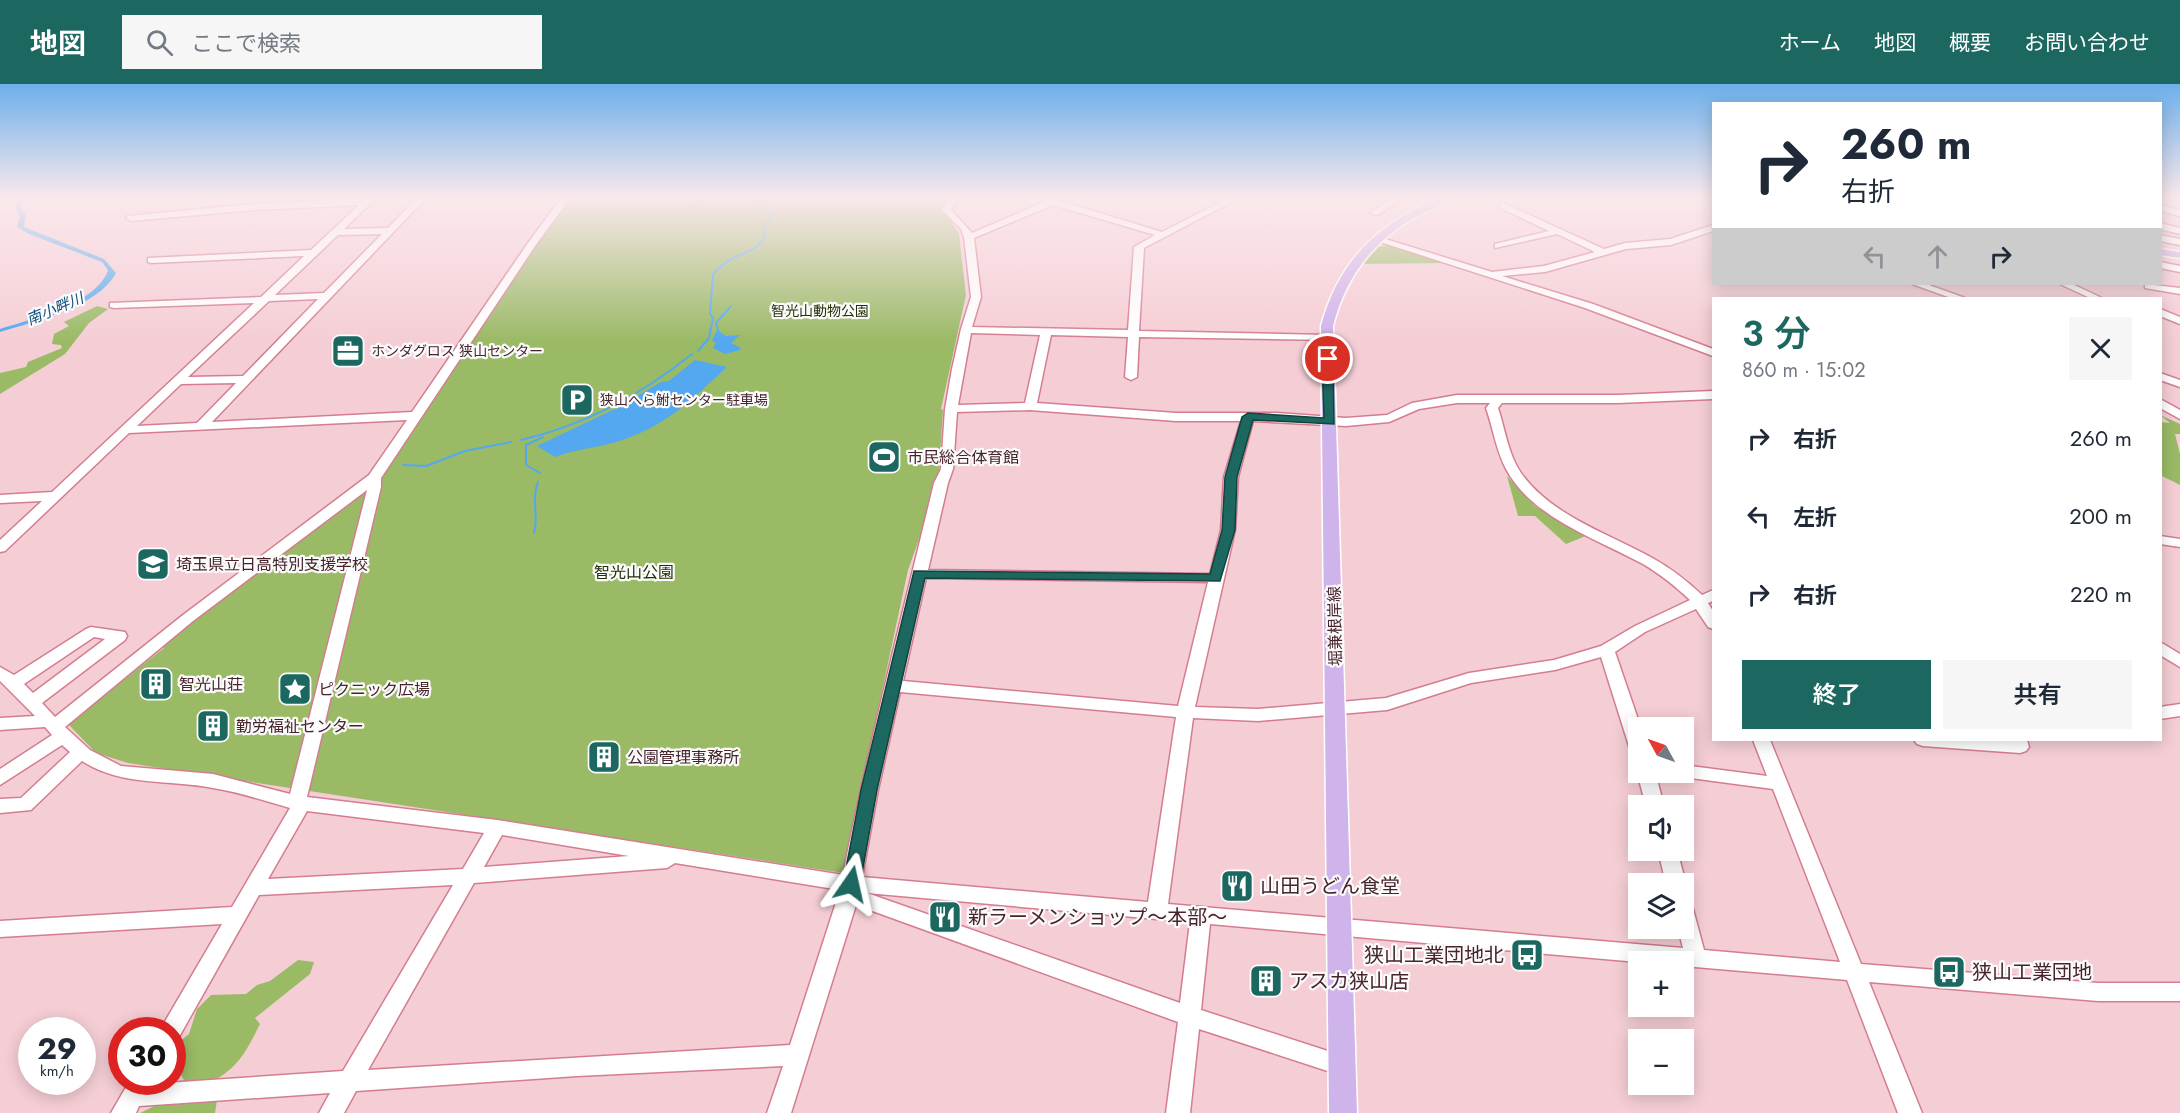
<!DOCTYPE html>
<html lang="ja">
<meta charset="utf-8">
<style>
:root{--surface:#fff;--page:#f6f6f7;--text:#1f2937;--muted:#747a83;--accent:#1c6760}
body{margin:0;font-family:Jost,"Noto Sans JP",sans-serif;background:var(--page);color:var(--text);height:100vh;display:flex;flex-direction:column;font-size:22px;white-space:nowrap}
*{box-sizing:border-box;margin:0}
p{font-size:20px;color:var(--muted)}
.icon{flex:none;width:33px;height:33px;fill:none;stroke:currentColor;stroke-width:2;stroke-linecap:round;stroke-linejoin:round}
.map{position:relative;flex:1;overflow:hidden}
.side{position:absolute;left:1712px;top:213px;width:450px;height:444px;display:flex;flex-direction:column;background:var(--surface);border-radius:0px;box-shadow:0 3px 15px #0003}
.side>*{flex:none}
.banner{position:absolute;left:1712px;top:18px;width:450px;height:183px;border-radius:0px;box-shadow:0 3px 15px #0003;background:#fff;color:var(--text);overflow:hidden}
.needle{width:39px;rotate:310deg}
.tools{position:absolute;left:1628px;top:633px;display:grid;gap:12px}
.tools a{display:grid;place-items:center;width:66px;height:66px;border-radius:0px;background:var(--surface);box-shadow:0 3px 15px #0003;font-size:30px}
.speed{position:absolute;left:18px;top:933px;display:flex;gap:12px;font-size:30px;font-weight:700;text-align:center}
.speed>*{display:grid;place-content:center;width:78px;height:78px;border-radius:50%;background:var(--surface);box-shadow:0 3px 15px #0003;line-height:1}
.speed small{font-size:15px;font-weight:400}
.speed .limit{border:9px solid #d22;background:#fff;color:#111}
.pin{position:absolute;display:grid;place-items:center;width:51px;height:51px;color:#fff;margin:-26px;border:3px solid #fff;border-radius:50%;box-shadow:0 2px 6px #0007}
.me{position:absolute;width:66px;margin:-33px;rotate:11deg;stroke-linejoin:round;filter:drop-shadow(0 0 4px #0008)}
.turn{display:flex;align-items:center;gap:21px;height:126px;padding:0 30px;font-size:27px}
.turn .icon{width:78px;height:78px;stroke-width:2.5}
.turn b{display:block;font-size:42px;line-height:51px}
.lanes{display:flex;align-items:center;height:57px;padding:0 30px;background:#0003;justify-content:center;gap:30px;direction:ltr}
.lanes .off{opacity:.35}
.round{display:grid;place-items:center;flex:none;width:63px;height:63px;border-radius:0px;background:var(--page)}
.summary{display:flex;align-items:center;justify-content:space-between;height:102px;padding:0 30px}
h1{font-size:36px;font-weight:600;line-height:45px;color:var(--accent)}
.cta{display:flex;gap:12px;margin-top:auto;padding:12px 30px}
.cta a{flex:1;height:69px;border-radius:0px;background:var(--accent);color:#fff;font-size:24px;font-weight:600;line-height:69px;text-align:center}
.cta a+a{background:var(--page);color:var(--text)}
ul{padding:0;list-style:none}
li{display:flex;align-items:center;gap:18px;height:78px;padding:0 30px}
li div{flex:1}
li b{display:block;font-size:22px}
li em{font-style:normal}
header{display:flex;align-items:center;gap:36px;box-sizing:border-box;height:84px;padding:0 30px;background:var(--accent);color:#fff}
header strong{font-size:28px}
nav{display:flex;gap:33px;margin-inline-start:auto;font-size:21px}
.search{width:420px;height:54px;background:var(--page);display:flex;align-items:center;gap:15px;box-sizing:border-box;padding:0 21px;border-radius:0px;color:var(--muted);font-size:22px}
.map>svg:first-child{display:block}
.green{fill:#9aba66}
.water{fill:#53a8f0}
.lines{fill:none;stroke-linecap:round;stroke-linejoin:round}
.stream{stroke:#53a8f0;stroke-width:2}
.minor-casing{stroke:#d47d90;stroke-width:3}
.major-casing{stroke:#fff;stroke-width:3}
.minor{fill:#fff;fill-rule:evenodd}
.major{fill:#cfb3eb;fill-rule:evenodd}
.route{fill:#1c6760;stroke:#12433e;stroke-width:1.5}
.labels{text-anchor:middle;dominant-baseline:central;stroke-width:4.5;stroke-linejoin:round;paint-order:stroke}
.far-park-label{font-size:14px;fill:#223006;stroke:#fbfbfb}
.far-poi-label{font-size:14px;fill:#47242c;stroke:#fbfbfb;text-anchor:start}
.far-water-label{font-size:15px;font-style:italic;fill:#0c4d7b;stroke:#fbfbfb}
.poi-label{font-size:16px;fill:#47242c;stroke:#fbfbfb;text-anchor:start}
.park-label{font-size:16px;fill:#223006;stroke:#fbfbfb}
.street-label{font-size:16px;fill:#47242c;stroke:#fbfbfb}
.near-poi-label{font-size:20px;fill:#47242c;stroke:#fbfbfb;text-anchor:start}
</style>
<header>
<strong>地図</strong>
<div class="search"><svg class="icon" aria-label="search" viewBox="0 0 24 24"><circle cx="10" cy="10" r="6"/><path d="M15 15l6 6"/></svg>ここで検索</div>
<nav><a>ホーム</a><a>地図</a><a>概要</a><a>お問い合わせ</a></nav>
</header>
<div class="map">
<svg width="2180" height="1029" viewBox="0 0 2180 1029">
<rect width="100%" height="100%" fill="#f5ced5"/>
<g class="green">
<path d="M 571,113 L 952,113 L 943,124 L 959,150 L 966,211 L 941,325 L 943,326 L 938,402 L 908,486 L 843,789 L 128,679 L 96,669 L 68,640 L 164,564 L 162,562 L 362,408 Z"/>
<path d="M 1390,161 L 1447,179 L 1362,180 L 1376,163 Z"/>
<path d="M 97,222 L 108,225 L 89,239 L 65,270 L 0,310 L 0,289 L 26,283 L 28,278 L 62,264 L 61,261 L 52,260 L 54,250 L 69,242 L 64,238 Z"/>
<path d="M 2160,331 L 2180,340 L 2180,350 L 2175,350 L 2180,370 L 2180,401 L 2160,391 L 2160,338 L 2170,339 Z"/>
<path d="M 1507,392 L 1535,422 L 1588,451 L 1566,460 L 1535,432 L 1518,432 Z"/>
<path d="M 298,876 L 314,878 L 310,890 L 255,934 L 260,940 C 247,966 239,983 213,997 L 217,1016 L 215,1029 L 140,1029 L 165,1017 L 184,996 L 173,978 L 173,963 L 189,950 L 197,925 L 211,911 L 246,910 L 257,901 L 270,897 Z"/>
</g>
<g class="water">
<path d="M 18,113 L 24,113 L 22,125 L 26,131 L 24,143 L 104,175 L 116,189 C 98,223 35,237 0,248 L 0,245 C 31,235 97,220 108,186 L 102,178 L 29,150 L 17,143 L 20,132 L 16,125 Z"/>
<path d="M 717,246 L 726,252 L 740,251 L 731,259 L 741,264 L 740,266 L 725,270 L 713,264 L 716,259 L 712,256 Z"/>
<path d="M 695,276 L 727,283 C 690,317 665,344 613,359 C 593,364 574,366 555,373 L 537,362 L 617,324 L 661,298 L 669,297 Z"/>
</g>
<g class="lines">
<g class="stream">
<path d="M 745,113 L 773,130 L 764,144"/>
<path d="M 687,124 L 716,113"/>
<path d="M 710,230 L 713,190 C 718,186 723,180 728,177 C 743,167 767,167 764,144"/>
<path d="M 718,246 L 716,239 L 731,222"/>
<path d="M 698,267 L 709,254 L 713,234 L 711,231"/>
<path d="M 521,356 C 585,341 641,311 692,270"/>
<path d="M 403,381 L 426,382 L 465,367 L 511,358"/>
<path d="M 540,389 L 526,381 L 526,361 L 543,353"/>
<path d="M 534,449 C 539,432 531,415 538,398"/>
</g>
<g class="minor-casing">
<g id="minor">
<path d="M 368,113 L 377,113 L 344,145 L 388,144 L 418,113 L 427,113 L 212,338 L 412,328 L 528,159 L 562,113 L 571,113 L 535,162 L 381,394 L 381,403 L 307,713 L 497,736 L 843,791 C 869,659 903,529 934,399 L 941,385 L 945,325 L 952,285 L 961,245 L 971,213 L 964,153 L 961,145 L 942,126 L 950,113 L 958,113 L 951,126 L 972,149 L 1044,118 L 1033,113 L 1047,113 L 1162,148 L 1230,113 L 1241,113 L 1144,164 L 1139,247 L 1327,251 L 1332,254 L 1331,256 L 1139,253 L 1137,293 L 1131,296 L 1125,293 L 1128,253 L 1051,251 L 1037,319 L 1176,329 L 1277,329 L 1346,334 L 1387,331 L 1412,319 L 1457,311 L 1618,311 L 1713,307 L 1713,315 L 1618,319 L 1502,319 L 1498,324 C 1505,345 1508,370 1521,389 C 1551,432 1610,450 1654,475 C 1672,485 1687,497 1702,511 L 1713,506 L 1713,517 L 1708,519 L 1713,527 L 1713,545 L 1708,543 L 1696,525 L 1645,548 L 1615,568 L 1641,644 L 1638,644 L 1638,668 L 1632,666 L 1629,662 L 1601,573 L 1555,586 L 1471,599 L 1387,626 L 1258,637 L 1193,634 L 1168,820 L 1683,864 L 1678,844 L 1683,844 L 1683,817 L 1690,819 L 1693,825 L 1704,866 L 1840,878 L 1773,705 L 1683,693 L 1675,688 L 1683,688 L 1683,681 L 1767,692 L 1753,656 L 1770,656 L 1861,880 L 2098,899 L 2180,899 L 2180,917 L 2098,917 L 1869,898 L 1922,1029 L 1898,1029 L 1847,896 L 1683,882 L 1683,878 L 1638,878 L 1210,840 L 1201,926 L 1343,972 L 1351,975 L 1354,982 L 1351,989 L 1343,992 L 1199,945 L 1190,1029 L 1166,1029 L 1178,938 L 856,821 L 791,1029 L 767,1029 L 783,982 L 577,992 L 356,1007 L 344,1029 L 319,1029 L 330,1009 L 139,1022 L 136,1029 L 111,1029 L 129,998 L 152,998 L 151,1000 L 343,987 L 453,801 L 259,811 L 179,953 L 172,955 L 172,946 L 160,946 L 222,840 L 0,853 L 0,837 L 232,823 L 290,724 C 265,717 239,708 213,704 C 168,695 122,703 82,677 L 31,726 L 0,729 L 0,715 L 21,714 L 70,668 L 62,661 L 0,701 L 0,685 L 52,651 L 45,643 L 0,646 L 0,634 L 35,632 L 0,597 L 0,583 L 14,591 L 86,545 L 91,543 L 125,548 L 127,552 L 125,556 L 42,619 L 55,633 L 183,531 L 369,391 L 407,336 L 129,349 L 5,467 L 0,468 L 0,456 L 42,417 L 0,419 L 0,411 L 52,408 L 254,219 L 114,224 L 110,223 L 110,219 L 261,213 L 304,172 L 151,179 L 148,178 L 148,174 L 311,166 L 359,121 L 253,126 L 131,137 L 126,134 L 128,132 L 253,120 L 365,115 ZM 1053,121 L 1155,151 L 1134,163 L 1128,246 L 972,243 L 981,213 L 974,154 ZM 382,150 L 324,209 L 275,211 L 338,151 ZM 318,215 L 243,292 L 188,293 L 269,217 ZM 971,249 L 1040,251 L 1025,319 L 958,321 ZM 236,299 L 197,339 L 137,342 L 181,300 ZM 1457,319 L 1490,319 L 1486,324 C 1493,344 1496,366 1506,385 C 1532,434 1597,455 1643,480 C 1660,490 1675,502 1690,516 L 1635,542 L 1601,562 L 1554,576 L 1469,589 L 1386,614 L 1258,625 L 1195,623 L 1235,446 L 1238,393 L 1253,337 L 1346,342 L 1389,338 L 1419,325 ZM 1030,326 L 1176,337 L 1241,337 L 1224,393 L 1221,446 L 1210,490 L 928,486 L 948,399 L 953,385 L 957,328 ZM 367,406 L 290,710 L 213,690 L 121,682 L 90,666 L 65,643 L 193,537 ZM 926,494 L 1208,498 L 1178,622 L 903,597 ZM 94,553 L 105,555 L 33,609 L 24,600 ZM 900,608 L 1176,633 L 1148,818 L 862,793 L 878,706 ZM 307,727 L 484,749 L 463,785 L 268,795 ZM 502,751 L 629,772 L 484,783 ZM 675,779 L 840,806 L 790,961 L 368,986 L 474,799 L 667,784 ZM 867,809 L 1190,838 L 1180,919 Z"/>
<path d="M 1394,113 L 1405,113 L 1377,131 L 1370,129 Z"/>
<path d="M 1503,119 L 1604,165 L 1625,159 L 1670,155 L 1713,141 L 1713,147 L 1671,161 L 1626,165 L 1545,188 L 1502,192 L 1593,220 L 1713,265 L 1713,272 L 1585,224 L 1371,155 L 1379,153 L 1492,188 L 1544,182 L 1595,168 L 1557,150 L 1495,164 L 1495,160 L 1549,147 L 1500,124 L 1500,120 Z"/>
<path d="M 2160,121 L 2180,126 L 2180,132 L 2160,127 Z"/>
<path d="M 2160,139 L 2180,144 L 2180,150 L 2160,145 Z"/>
<path d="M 2160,151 L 2180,155 L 2180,161 L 2160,157 Z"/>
<path d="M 2160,178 L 2180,182 L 2180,188 L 2160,184 Z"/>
<path d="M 1912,200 L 1926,200 L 1965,214 L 1951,214 Z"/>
<path d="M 2060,200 L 2072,200 L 2102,214 L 2090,214 Z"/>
<path d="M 2145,200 L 2180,204 L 2180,210 L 2145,204 Z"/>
<path d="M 2160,225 L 2180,233 L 2180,240 L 2160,232 Z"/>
<path d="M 2160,289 L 2180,296 L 2180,303 L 2160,296 Z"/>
<path d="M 2160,315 L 2180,326 L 2180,335 L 2160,324 Z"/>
<path d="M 2160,452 L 2180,455 L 2180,463 L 2160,460 Z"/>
<path d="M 2160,558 L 2180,570 L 2180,583 L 2160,571 Z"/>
<path d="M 2180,620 L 2180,632 L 2160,635 L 2160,623 Z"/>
<path d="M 1914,656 L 2027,656 L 2029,663 L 2026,667 L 2020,669 L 1923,662 L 1917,660 Z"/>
<path d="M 1638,686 L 1638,688 L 1655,688 L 1664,722 L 1646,722 L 1637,688 Z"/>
<path d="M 1658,766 L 1677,766 L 1686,800 L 1683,805 L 1683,800 L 1666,800 Z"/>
</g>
</g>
<g class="major-casing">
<g id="major">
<path d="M 1441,113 L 1455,113 C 1444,122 1427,127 1414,134 C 1371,159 1345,195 1333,242 L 1357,1029 L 1329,1029 L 1321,242 C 1339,175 1378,140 1441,113 Z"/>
<path d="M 2160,165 L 2180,168 L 2180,174 L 2160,171 Z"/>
</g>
</g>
<use href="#minor" class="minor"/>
<use href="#major" class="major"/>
</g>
<linearGradient id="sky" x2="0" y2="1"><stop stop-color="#6cafeb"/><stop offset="0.44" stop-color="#fae9ec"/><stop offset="1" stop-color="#fae9ec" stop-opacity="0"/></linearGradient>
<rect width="2180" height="257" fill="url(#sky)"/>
<path class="route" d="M 1328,272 L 1333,275 L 1334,340 L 1253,336 L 1237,393 L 1235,446 L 1220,497 L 925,494 L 877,706 L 860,800 L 858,805 L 845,805 L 843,800 L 861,706 L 914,487 L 1210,490 L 1222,446 L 1225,393 L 1242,333 L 1248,329 L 1324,334 L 1322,275 Z"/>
<defs>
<g id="office-square" transform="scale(1.725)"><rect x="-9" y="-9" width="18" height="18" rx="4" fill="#1c6760" stroke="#fbfbfb"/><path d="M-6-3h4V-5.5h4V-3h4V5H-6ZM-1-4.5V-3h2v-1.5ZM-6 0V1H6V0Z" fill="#fff"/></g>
<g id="parking-square" transform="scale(1.725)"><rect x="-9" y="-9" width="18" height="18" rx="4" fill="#1c6760" stroke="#fbfbfb"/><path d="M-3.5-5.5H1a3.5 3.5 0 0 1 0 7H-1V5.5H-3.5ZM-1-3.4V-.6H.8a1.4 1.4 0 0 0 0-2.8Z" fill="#fff"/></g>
<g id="stadium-square" transform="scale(1.725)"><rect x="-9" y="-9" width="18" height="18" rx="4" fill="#1c6760" stroke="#fbfbfb"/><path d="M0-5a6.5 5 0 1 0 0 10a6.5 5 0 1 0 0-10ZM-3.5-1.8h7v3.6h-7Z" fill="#fff"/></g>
<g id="school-square" transform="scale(1.725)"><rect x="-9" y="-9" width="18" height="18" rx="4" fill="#1c6760" stroke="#fbfbfb"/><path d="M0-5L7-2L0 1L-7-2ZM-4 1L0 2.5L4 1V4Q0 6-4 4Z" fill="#fff"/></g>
<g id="building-square" transform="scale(1.725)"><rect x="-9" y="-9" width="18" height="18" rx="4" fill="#1c6760" stroke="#fbfbfb"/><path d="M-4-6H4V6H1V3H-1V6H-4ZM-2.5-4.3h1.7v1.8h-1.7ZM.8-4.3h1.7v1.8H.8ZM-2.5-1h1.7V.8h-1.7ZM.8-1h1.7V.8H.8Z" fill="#fff"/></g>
<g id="sight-square" transform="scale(1.725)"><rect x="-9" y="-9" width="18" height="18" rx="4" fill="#1c6760" stroke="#fbfbfb"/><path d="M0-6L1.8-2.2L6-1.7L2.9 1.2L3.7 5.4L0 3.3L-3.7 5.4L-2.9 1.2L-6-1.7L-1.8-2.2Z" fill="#fff"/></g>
<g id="restaurant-square" transform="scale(1.725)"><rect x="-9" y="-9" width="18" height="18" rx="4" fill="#1c6760" stroke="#fbfbfb"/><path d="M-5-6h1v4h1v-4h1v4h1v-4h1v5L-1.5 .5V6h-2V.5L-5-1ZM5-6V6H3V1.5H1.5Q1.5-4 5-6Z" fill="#fff"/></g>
<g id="bus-square" transform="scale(1.725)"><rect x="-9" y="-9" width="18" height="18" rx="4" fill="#1c6760" stroke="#fbfbfb"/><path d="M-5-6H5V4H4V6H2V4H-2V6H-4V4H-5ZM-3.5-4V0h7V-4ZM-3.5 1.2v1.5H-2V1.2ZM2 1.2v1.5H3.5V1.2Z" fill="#fff"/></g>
</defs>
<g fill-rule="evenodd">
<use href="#office-square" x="348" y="267"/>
<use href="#parking-square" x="577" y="316"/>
<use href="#stadium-square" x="884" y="373"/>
<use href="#school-square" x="153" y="480"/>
<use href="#building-square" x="156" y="600"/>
<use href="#sight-square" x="295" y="605"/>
<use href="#building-square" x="213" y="642"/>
<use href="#building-square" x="604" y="673"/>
<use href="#restaurant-square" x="1237" y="802"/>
<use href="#restaurant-square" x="945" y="833"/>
<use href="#bus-square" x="1527" y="871"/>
<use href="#bus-square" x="1949" y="888"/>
<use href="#building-square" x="1266" y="897"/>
</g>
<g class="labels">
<g class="far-park-label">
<text x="820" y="227">智光山動物公園</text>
</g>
<g class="far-poi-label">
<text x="371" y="267">ホンダグロス 狭山センター</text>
<text x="600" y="316">狭山へら鮒センター駐車場</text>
</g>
<g class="far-water-label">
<text transform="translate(55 225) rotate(-23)">南小畔川</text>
</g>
<g class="poi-label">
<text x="907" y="373">市民総合体育館</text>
<text x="176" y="480">埼玉県立日高特別支援学校</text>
<text x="179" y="600">智光山荘</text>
<text x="318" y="605">ピクニック広場</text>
<text x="236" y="642">勤労福祉センター</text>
<text x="627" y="673">公園管理事務所</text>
</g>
<g class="park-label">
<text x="634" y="488">智光山公園</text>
</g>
<g class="street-label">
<text transform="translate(1335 542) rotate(-91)">堀兼根岸線</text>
</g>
<g class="near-poi-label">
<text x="1260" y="802">山田うどん食堂</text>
<text x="968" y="833">新ラーメンショップ～本部～</text>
<text x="1504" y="871" text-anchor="end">狭山工業団地北</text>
<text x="1972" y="888">狭山工業団地</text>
<text x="1289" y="897">アスカ狭山店</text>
</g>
</g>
</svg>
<div class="tools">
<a><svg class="needle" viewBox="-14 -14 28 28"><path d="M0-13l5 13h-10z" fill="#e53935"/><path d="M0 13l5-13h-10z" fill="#747a83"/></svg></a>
<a><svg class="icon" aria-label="sound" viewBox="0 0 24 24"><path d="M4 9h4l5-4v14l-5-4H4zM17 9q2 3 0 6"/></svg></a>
<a><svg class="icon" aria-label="layers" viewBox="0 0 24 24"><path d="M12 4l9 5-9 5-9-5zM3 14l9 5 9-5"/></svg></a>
<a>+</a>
<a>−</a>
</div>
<div class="speed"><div>29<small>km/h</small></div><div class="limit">30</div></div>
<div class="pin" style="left:1328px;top:275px;background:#d93025"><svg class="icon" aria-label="arrive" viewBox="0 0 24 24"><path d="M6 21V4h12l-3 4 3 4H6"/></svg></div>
<svg class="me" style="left:851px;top:800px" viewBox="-20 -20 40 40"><path d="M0-17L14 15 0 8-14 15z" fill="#1c6760" stroke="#fff" stroke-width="4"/></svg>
<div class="banner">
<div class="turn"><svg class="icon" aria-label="right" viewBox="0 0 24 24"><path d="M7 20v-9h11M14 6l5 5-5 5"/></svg><div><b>260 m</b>右折</div></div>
<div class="lanes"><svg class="icon off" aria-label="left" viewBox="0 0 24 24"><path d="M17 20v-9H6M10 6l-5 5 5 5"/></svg><svg class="icon off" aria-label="ahead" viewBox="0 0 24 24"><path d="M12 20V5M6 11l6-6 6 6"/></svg><svg class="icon" aria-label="right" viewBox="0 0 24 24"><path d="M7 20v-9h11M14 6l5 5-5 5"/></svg></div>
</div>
<section class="side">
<div class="summary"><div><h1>3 分</h1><p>860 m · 15:02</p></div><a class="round"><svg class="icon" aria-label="close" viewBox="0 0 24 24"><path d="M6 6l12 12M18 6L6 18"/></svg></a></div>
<ul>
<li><svg class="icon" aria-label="right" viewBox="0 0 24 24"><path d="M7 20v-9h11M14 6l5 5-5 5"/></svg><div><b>右折</b></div><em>260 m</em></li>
<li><svg class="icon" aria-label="left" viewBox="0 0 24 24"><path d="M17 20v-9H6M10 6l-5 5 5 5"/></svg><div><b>左折</b></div><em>200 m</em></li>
<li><svg class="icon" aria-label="right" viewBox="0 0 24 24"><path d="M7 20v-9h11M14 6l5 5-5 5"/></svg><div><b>右折</b></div><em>220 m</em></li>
</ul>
<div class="cta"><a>終了</a><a>共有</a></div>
</section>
</div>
